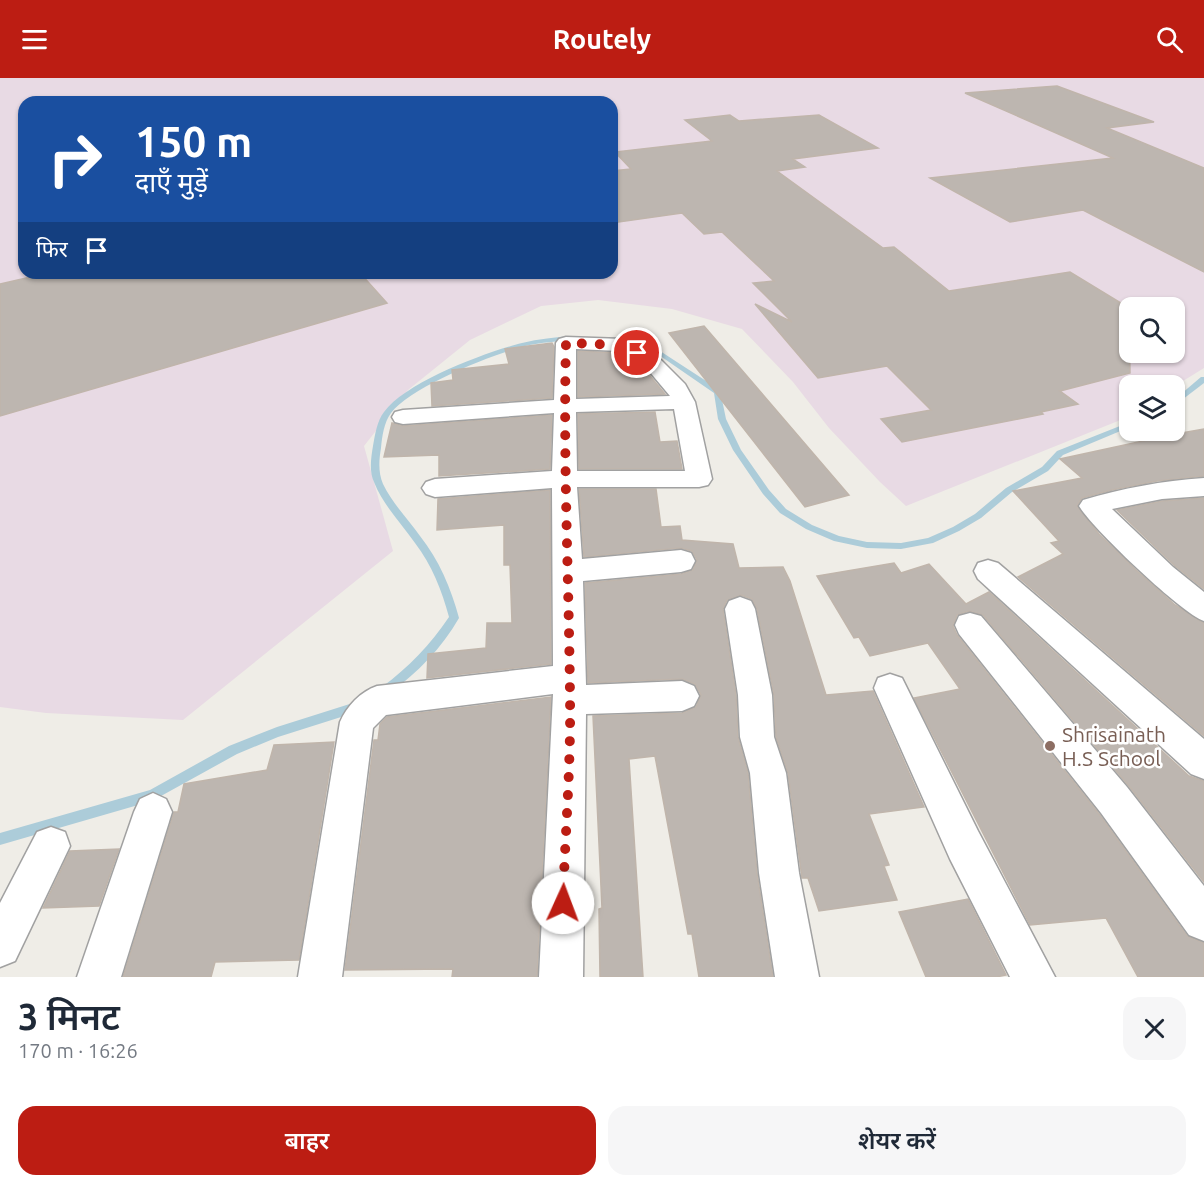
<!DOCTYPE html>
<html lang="hi">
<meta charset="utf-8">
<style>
:root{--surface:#fff;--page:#f6f6f7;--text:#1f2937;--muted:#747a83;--accent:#bc1d13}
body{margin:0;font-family:Ubuntu,"Noto Sans Devanagari",sans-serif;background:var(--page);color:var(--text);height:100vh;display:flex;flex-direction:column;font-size:22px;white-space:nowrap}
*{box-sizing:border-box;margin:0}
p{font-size:20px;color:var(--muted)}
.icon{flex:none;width:33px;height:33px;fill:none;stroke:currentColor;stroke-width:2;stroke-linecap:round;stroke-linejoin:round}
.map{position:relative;height:899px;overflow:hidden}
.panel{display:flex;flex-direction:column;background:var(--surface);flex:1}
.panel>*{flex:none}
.hud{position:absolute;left:18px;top:18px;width:600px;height:183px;border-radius:18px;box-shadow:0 2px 4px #0004;background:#1a4fa0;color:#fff;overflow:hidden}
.tools{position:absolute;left:1119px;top:219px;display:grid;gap:12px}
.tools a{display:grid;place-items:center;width:66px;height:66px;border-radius:12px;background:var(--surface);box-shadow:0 2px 4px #0004;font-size:30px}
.pin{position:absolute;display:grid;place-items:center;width:51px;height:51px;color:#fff;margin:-26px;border:3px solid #fff;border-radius:50%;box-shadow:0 2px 6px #0007}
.me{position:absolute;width:66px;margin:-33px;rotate:2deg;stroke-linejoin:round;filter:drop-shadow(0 0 4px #0008)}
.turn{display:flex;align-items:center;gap:21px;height:126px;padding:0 18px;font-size:27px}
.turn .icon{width:78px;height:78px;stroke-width:2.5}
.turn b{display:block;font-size:42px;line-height:51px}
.then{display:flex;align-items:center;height:57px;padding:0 18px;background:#0003;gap:12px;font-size:22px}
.round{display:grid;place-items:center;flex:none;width:63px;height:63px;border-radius:18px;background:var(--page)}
.head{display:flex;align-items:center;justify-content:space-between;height:102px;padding:0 18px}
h1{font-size:36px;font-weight:600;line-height:45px}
.cta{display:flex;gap:12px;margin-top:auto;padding:12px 18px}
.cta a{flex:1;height:69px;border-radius:18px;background:var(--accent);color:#fff;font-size:24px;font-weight:600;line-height:69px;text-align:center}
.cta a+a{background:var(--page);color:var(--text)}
header{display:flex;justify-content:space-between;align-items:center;height:78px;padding:0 18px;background:var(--accent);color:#fff;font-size:27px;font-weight:600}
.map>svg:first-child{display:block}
.industrial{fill:#e8dae4;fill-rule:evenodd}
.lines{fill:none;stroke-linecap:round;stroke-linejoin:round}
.stream{fill:#acccd9;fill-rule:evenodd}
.building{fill:#bdb6b0;stroke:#c0b5ab;stroke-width:1.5}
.street-casing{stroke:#a1a1a1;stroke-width:3}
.street{fill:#fff;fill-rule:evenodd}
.route{stroke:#bc1d13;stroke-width:10;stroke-dasharray:0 18}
.education-dot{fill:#8d6e63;stroke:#fff;stroke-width:2}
.labels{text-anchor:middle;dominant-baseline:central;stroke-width:5;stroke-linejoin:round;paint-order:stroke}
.near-education-label{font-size:21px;fill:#785e54;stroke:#fff;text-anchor:start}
</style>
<header><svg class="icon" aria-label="menu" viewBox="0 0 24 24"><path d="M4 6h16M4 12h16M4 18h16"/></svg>Routely<svg class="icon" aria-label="search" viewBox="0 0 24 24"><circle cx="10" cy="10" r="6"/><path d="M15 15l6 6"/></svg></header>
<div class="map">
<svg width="1204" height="899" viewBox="0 0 1204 899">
<rect width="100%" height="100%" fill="#efede7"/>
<path class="industrial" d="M 0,0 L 1204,0 L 1204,290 L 1175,308 L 1130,308 L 1129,336 L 1118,343 L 906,428 L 880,404 L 829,350 L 793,304 L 742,251 L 672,231 L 598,222 L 541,228 L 470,262 L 408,312 L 364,368 L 393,473 L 183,642 L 46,635 L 0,629 ZM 24,24 L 612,24 L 612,195 L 24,195 ZM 1130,230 L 1174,230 L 1174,274 L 1130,274 Z"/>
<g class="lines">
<g class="stream">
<path d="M 572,258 L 575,260 L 574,261 C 558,264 541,264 525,268 C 493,276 410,309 391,335 C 384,344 382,359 381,370 C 379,382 378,394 383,406 C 392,425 408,441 420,458 C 439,482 451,510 459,540 C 442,570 417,595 390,615 L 386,617 L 382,615 L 380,612 L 382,609 C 409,589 430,567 449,539 C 442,513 432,487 415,465 C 401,445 383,427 374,404 C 369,393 371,380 373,368 C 375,357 377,343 384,334 C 406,304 486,274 522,265 C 539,261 555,259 572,258 Z"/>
<path d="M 624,263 L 660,273 L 720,312 L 726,341 L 741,372 L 769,412 L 786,431 L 812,447 L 839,458 L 867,464 L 901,465 L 928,460 L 953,449 L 975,436 L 1006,410 L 1042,389 L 1057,373 L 1130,344 L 1130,349 L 1063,377 L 1048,393 L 1012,414 L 981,440 L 959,453 L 933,465 L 901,471 L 867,470 L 834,463 L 806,451 L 780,435 L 763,416 L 733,372 L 718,341 L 714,315 L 656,275 L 622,266 L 621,265 Z"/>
<path d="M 1201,299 L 1204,299 L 1204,305 L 1174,328 L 1174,322 Z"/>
<path d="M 356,624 L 360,625 L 362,629 L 360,633 L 278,659 L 237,676 L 152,723 L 0,767 L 0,755 L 150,712 L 229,668 L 277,649 Z"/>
</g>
</g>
<g class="building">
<path d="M 1057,8 L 1154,44 L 1107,50 L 1204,90 L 1204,194 L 1083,132 L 1010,144 L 930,100 L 1113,80 L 965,15 Z"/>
<path d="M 730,37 L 739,43 L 819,37 L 878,70 L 793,81 L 805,89 L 777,93 L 883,170 L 894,169 L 949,213 L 1070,194 L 1129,230 L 1130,295 L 1060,313 L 1078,326 L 1041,334 L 1043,336 L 902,364 L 881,341 L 931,332 L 887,288 L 818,300 L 755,226 L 792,244 L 753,205 L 774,203 L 722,154 L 704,156 L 682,135 L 612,145 L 612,93 L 631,91 L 615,74 L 712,63 L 685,42 Z"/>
<path d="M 48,195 L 360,195 L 387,225 L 0,338 L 0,206 Z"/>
<path d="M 704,248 L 849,417 L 805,429 L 669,255 Z"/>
<path d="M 552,265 L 554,269 L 552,320 L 432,328 L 431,305 L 453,302 L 452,292 L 509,286 L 505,271 Z"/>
<path d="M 578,273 L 618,275 L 621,277 L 622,294 L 646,293 L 665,316 L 578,319 Z"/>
<path d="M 655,334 L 660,364 L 677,363 L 682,391 L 579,391 L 578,336 Z"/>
<path d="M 552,337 L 550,391 L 439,398 L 439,377 L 384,379 L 392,345 L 403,348 Z"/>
<path d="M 1204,351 L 1204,398 L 1157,403 L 1112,412 L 1082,420 L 1077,428 L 1099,456 L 1136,492 L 1175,527 L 1204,545 L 1204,658 L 1018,499 L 1063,476 L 1051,465 L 1059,463 L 1013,413 L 1082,400 L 1060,381 L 1143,363 L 1141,362 Z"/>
<path d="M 579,411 L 656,411 L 661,449 L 680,448 L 682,462 L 733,466 L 739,490 L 783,489 L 790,503 L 826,617 L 873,613 L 924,729 L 869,736 L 889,787 L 884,788 L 897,822 L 819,833 L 808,800 L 802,800 L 788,695 L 776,659 L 774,617 L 757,531 L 752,521 L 741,517 L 727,522 L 723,531 L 736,617 L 738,659 L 748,695 L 757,795 L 773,899 L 699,899 L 692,856 L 688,856 L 655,678 L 629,681 L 643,899 L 600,899 L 599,831 L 602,830 L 593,638 L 682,635 L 696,629 L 701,617 L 695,606 L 682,601 L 588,605 L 585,505 L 681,496 L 693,492 L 697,482 L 692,473 L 681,470 L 584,479 Z"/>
<path d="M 550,412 L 551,586 L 427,600 L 428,576 L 486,570 L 487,545 L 512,545 L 510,487 L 504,487 L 504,447 L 437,452 L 438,421 Z"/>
<path d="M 1204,420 L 1204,511 L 1174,487 L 1117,432 L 1162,423 Z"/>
<path d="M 894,485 L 901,495 L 929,486 L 966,526 L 989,514 L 1189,698 L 1204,703 L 1204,804 L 1129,708 L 983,537 L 969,533 L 957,537 L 953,548 L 957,557 L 1099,736 L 1187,858 L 1204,865 L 1204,899 L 1138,899 L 1106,840 L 1030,847 L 914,620 L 960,611 L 928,565 L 870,578 L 859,559 L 854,560 L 817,498 Z"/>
<path d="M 551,619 L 537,899 L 452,899 L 453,891 L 345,892 L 374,662 L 378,662 L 380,646 L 387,639 Z"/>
<path d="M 334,664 L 299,882 L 215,884 L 211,899 L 123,899 L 174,734 L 178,734 L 184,706 L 267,692 L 274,667 Z"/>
<path d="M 119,771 L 99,828 L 43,830 L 70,773 Z"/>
<path d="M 968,821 L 1006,897 L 996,899 L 926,899 L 899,834 Z"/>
</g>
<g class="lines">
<g class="street-casing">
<g id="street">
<path d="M 566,259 L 623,261 L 658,279 L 685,306 L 695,324 L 712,401 L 708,407 L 699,409 L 577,409 L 582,481 L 681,472 L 691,475 L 695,483 L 691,491 L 681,494 L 583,503 L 586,607 L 682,603 L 694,608 L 699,618 L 694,628 L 682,633 L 586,636 L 583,899 L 539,899 L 553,616 L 386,637 L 373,650 L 342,899 L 298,899 L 340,644 C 347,628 360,614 377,608 L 553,588 L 552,410 L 435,419 L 426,416 L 422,410 L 426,404 L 435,401 L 552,393 L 554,335 L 403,346 L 395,344 L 392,339 L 395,334 L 403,332 L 554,322 L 556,265 L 559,261 ZM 576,271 L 619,273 L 644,287 L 670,318 L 576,321 ZM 674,331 L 685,393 L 577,393 L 576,334 Z"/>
<path d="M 1204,400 L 1204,418 L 1162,421 L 1112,431 L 1173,489 L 1204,514 L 1204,543 C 1181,535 1092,450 1079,428 L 1083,422 C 1123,410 1162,403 1204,400 Z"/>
<path d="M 988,482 L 998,485 L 1204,661 L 1204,701 L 1191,696 L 978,501 L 974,493 L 978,485 Z"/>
<path d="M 740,519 L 751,523 L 755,531 L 772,617 L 774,659 L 786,695 L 799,795 L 819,899 L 775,899 L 759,795 L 750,695 L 740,659 L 738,617 L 725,531 L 729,523 Z"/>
<path d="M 970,535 L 981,538 L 1127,709 L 1204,808 L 1204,863 L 1189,857 L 1101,735 L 959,556 L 955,547 L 959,538 Z"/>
<path d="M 890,596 L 902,600 L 978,753 L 1055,899 L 1010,899 L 950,781 L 874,610 L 878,600 Z"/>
<path d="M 153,715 L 166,721 L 172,734 L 121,899 L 77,899 L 134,734 L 140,721 Z"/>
<path d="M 51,749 L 65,754 L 70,768 L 15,883 L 0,889 L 0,825 L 37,754 Z"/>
</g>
</g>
<use href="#street" class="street"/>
</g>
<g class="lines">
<path class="route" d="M 563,825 C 565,757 571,688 570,620 C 569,502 563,384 566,265 L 623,267 L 637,275"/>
</g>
<circle class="education-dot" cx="1050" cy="668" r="6"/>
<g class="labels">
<g class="near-education-label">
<text x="1062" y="656">Shrisainath<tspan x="1062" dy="24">H.S School</tspan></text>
</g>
</g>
</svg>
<div class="tools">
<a><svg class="icon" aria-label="search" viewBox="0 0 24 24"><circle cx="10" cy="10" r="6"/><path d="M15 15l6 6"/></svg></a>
<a><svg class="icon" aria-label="layers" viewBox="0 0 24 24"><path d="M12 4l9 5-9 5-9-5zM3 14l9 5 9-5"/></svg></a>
</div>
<div class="pin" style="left:637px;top:275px;background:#d93025"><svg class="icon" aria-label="arrive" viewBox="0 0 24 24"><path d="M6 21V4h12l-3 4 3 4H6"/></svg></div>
<svg class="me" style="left:563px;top:825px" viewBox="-20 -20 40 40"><circle r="19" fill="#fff"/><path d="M0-13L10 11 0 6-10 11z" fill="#bc1d13"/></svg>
<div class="hud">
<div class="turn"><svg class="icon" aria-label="right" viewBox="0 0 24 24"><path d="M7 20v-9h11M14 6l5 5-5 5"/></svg><div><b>150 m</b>दाएँ मुड़ें</div></div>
<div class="then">फिर<svg class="icon" aria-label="arrive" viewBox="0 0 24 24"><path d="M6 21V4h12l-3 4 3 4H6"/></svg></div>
</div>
</div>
<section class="panel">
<div class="head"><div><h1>3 मिनट</h1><p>170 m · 16:26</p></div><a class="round"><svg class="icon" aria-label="close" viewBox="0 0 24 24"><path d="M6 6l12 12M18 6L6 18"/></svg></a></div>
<div class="cta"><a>बाहर</a><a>शेयर करें</a></div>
</section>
